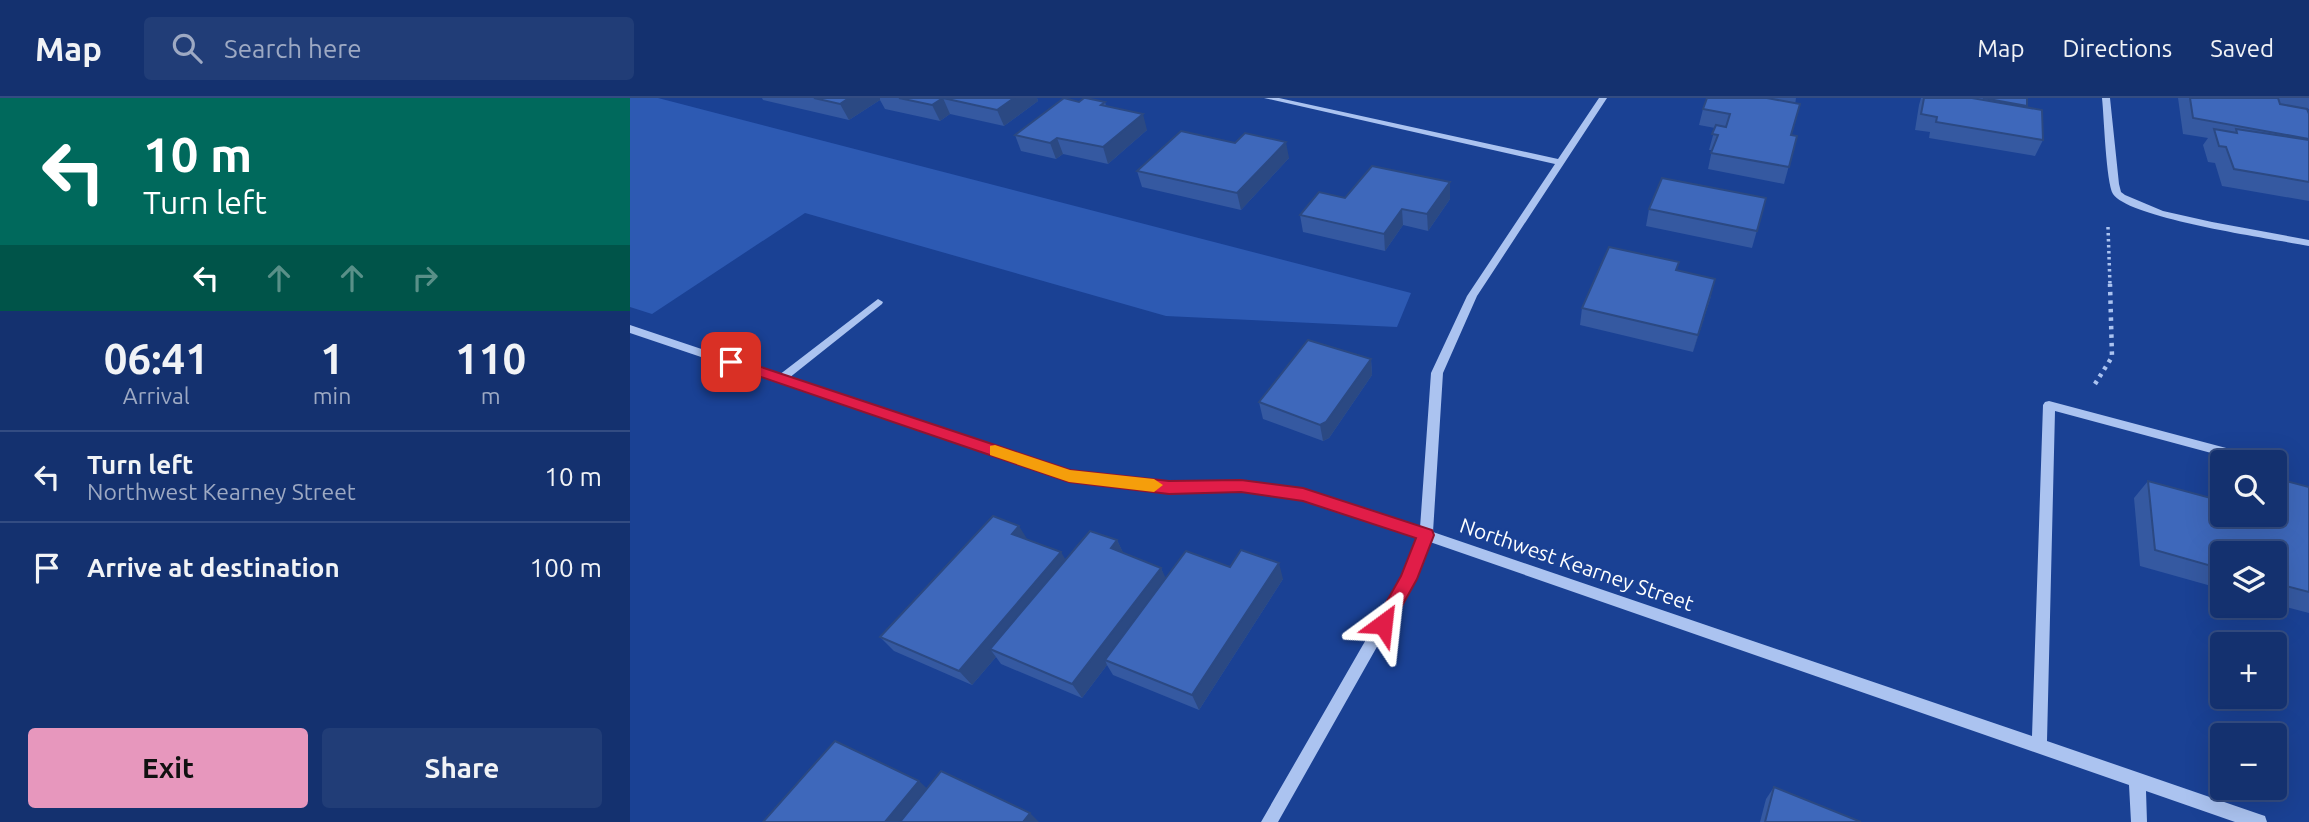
<!DOCTYPE html>
<meta charset="utf-8">
<style>
:root{--surface:#14316f;--page:#213d77;--text:#f1f3f6;--muted:#9da9c3;--line:#334c82;--accent:#e797bd}
body{margin:0;font-family:Ubuntu,sans-serif;background:var(--page);color:var(--text);height:100vh;display:flex;flex-direction:column;font-size:26px;white-space:nowrap}
*{box-sizing:border-box;margin:0}
p{font-size:23px;color:var(--muted)}
.icon{flex:none;width:38px;height:38px;fill:none;stroke:currentColor;stroke-width:2;stroke-linecap:round;stroke-linejoin:round}
.map{position:relative;flex:1;overflow:hidden}
.panel{display:flex;flex-direction:column;background:var(--surface);width:630px}
.panel>*{flex:none}
.guide{background:#00695c;color:#fff;overflow:hidden}
.controls{position:absolute;left:1580px;top:352px;display:grid;gap:14px}
.controls a{display:grid;place-items:center;width:77px;height:77px;border-radius:7px;background:var(--surface);box-shadow:0 7px 28px #0002,0 0 0 2px var(--line);font-size:35px}
.pin{position:absolute;display:grid;place-items:center;width:60px;height:60px;color:#fff;margin:-30px;border-radius:14px;box-shadow:0 4px 10px #0006}
.me{position:absolute;width:77px;margin:-38px;rotate:30deg;stroke-linejoin:round;filter:drop-shadow(0 0 5px #0008)}
.turn{display:flex;align-items:center;gap:24px;height:147px;padding:0 28px;font-size:32px}
.turn .icon{width:91px;height:91px;stroke-width:2.5}
.turn b{display:block;font-size:49px;line-height:60px}
.lanes{display:flex;align-items:center;height:66px;padding:0 28px;background:#0003;justify-content:center;gap:35px;direction:ltr}
.lanes .off{opacity:.35}
.eta{display:flex;justify-content:space-evenly;align-items:center;height:119px;text-align:center}
.eta b{font-size:42px;font-weight:700;line-height:49px}
.cta{display:flex;gap:14px;margin-top:auto;padding:14px 28px}
.cta a{flex:1;height:80px;border-radius:7px;background:var(--accent);color:#111;font-size:28px;font-weight:700;line-height:80px;text-align:center}
.cta a+a{background:var(--page);color:var(--text)}
ul{padding:0;list-style:none}
li{display:flex;align-items:center;gap:21px;height:91px;padding:0 28px;border-top:2px solid var(--line)}
li div{flex:1}
li b{display:block;font-size:26px}
li em{font-style:normal}
header{display:flex;align-items:center;gap:42px;box-sizing:border-box;height:98px;padding:0 35px;background:var(--surface);border-bottom:2px solid var(--line)}
header strong{font-size:33px}
nav{display:flex;gap:38px;margin-inline-start:auto;font-size:24px}
.search{width:490px;height:63px;background:var(--page);display:flex;align-items:center;gap:18px;box-sizing:border-box;padding:0 24px;border-radius:7px;color:var(--muted);font-size:26px}
main{display:flex;flex:1;min-height:0}
.map>svg:first-child{display:block}
.green{fill:#2d5ab3}
.lines{fill:none;stroke-linecap:round;stroke-linejoin:round}
.path-far1{stroke:#abc3f0;stroke-width:3.5;stroke-dasharray:2.5 3.5;stroke-linecap:butt}
.path{stroke:#abc3f0;stroke-width:4.5;stroke-dasharray:3.5 5;stroke-linecap:butt}
.minor{fill:#abc3f0;fill-rule:evenodd}
.wall{fill:#3559a1}
.shaded-wall{fill:#2b4983}
.building{fill:#3e68bb;stroke:#2b4983;stroke-width:2}
.route{fill:#e11d48;stroke:#92132f;stroke-width:2}
.slow{fill:#f59e0b}
.labels{text-anchor:middle;dominant-baseline:central;stroke-width:5;stroke-linejoin:round;paint-order:stroke}
.street-label{font-size:21px;fill:#fff;stroke:#1a4194}
</style>
<header>
<strong>Map</strong>
<div class="search"><svg class="icon" aria-label="search" viewBox="0 0 24 24"><circle cx="10" cy="10" r="6"/><path d="M15 15l6 6"/></svg>Search here</div>
<nav><a>Map</a><a>Directions</a><a>Saved</a></nav>
</header>
<main>
<section class="panel">
<div class="guide">
<div class="turn"><svg class="icon" aria-label="left" viewBox="0 0 24 24"><path d="M17 20v-9H6M10 6l-5 5 5 5"/></svg><div><b>10 m</b>Turn left</div></div>
<div class="lanes"><svg class="icon" aria-label="left" viewBox="0 0 24 24"><path d="M17 20v-9H6M10 6l-5 5 5 5"/></svg><svg class="icon off" aria-label="ahead" viewBox="0 0 24 24"><path d="M12 20V5M6 11l6-6 6 6"/></svg><svg class="icon off" aria-label="ahead" viewBox="0 0 24 24"><path d="M12 20V5M6 11l6-6 6 6"/></svg><svg class="icon off" aria-label="right" viewBox="0 0 24 24"><path d="M7 20v-9h11M14 6l5 5-5 5"/></svg></div>
</div>
<div class="eta">
<div><b>06:41</b><p>Arrival</p></div>
<div><b>1</b><p>min</p></div>
<div><b>110</b><p>m</p></div>
</div>
<ul>
<li><svg class="icon" aria-label="left" viewBox="0 0 24 24"><path d="M17 20v-9H6M10 6l-5 5 5 5"/></svg><div><b>Turn left</b><p>Northwest Kearney Street</p></div><em>10 m</em></li>
<li><svg class="icon" aria-label="arrive" viewBox="0 0 24 24"><path d="M6 21V4h12l-3 4 3 4H6"/></svg><div><b>Arrive at destination</b></div><em>100 m</em></li>
</ul>
<div class="cta"><a>Exit</a><a>Share</a></div>
</section>
<div class="map">
<svg width="1679" height="724" viewBox="0 0 1679 724">
<rect width="100%" height="100%" fill="#1a4194"/>
<path class="green" d="M 0,0 L 28,0 L 781,195 L 767,229 L 536,218 L 175,115 L 22,216 L 0,209 Z"/>
<g class="lines">
<path class="path-far1" d="M 1478,129 L 1480,187"/>
<path class="path" d="M 1465,286 L 1482,259 L 1480,186"/>
<g class="minor">
<path d="M 634,0 L 649,0 L 928,61 L 969,0 L 977,0 L 847,198 L 813,275 L 803,434 L 1402,638 L 1413,307 L 1415,304 L 1419,303 L 1615,355 L 1617,358 L 1615,361 L 1611,363 L 1425,313 L 1417,643 L 1629,716 L 1635,718 L 1637,724 L 1605,724 L 1516,693 L 1517,724 L 1501,724 L 1499,687 L 800,444 L 783,485 L 648,724 L 631,724 L 772,479 L 788,440 L 673,402 L 611,393 L 539,394 L 439,383 L 0,235 L 0,227 L 149,277 L 248,201 L 253,204 L 252,206 L 159,280 L 439,373 L 539,384 L 611,383 L 673,392 L 790,430 L 801,275 L 837,198 L 925,66 Z"/>
<path d="M 1472,0 L 1480,0 L 1489,86 L 1491,94 L 1495,97 L 1533,113 L 1582,124 L 1679,142 L 1679,148 C 1644,141 1500,121 1483,96 C 1476,84 1474,18 1472,0 Z"/>
</g>
</g>
<g class="wall">
<path d="M 132,0 L 407,0 L 408,3 L 374,28 L 320,16 L 310,23 L 255,11 L 250,2 L 219,22 L 133,2 Z"/>
<path d="M 1077,0 L 1166,0 L 1161,37 L 1167,38 L 1154,86 L 1078,71 L 1082,52 L 1079,52 L 1085,30 L 1069,27 L 1073,11 Z"/>
<path d="M 1291,0 L 1397,0 L 1396,9 L 1413,42 L 1405,58 L 1299,40 L 1300,34 L 1285,32 L 1289,7 Z"/>
<path d="M 1548,0 L 1679,0 L 1679,11 L 1650,6 L 1679,16 L 1679,103 L 1592,88 L 1585,65 L 1578,64 L 1573,47 L 1578,40 L 1553,36 Z"/>
<path d="M 449,4 L 475,4 L 476,8 L 517,32 L 478,66 L 433,56 L 426,61 L 391,53 L 385,37 Z"/>
<path d="M 659,60 L 611,112 L 512,89 L 507,73 Z"/>
<path d="M 820,84 L 820,101 L 798,133 L 773,127 L 755,153 L 673,134 L 670,117 L 715,100 Z"/>
<path d="M 1136,100 L 1122,150 L 1016,128 L 1019,111 Z"/>
<path d="M 1047,172 L 1081,198 L 1063,254 L 950,227 L 952,210 Z"/>
<path d="M 741,261 L 742,277 L 699,340 L 693,343 L 633,321 L 629,304 Z"/>
<path d="M 1518,383 L 1592,403 L 1589,386 L 1592,383 L 1592,416 L 1679,389 L 1679,515 L 1645,506 L 1645,455 L 1592,455 L 1592,491 L 1510,468 L 1504,400 Z"/>
<path d="M 397,441 L 435,462 L 487,442 L 493,455 L 531,470 L 535,481 L 600,469 L 653,481 L 569,612 L 483,577 L 477,567 L 452,600 L 371,566 L 366,559 L 342,587 L 264,553 L 250,539 Z"/>
<path d="M 1144,689 L 1231,724 L 1130,724 L 1136,701 Z"/>
</g>
<g class="shaded-wall">
<path d="M 219,0 L 250,0 L 250,2 L 219,22 L 210,6 Z"/>
<path d="M 313,0 L 320,16 L 310,23 L 302,7 Z"/>
<path d="M 384,0 L 407,0 L 408,3 L 374,28 L 367,12 Z"/>
<path d="M 513,16 L 517,32 L 478,66 L 473,49 Z"/>
<path d="M 427,40 L 433,56 L 426,61 L 420,45 Z"/>
<path d="M 656,44 L 659,60 L 611,112 L 607,95 Z"/>
<path d="M 820,84 L 820,101 L 798,133 L 797,116 Z"/>
<path d="M 772,111 L 773,127 L 755,153 L 754,136 Z"/>
<path d="M 1085,181 L 1081,198 L 1063,254 L 1068,237 Z"/>
<path d="M 741,261 L 742,277 L 699,340 L 693,343 L 690,327 Z"/>
<path d="M 389,428 L 399,444 L 382,436 Z"/>
<path d="M 487,442 L 495,458 L 481,450 Z"/>
<path d="M 431,454 L 440,469 L 360,551 L 366,559 L 342,587 L 329,573 Z"/>
<path d="M 649,465 L 653,481 L 569,612 L 562,597 Z"/>
<path d="M 531,470 L 538,485 L 475,562 L 477,567 L 452,600 L 442,586 Z"/>
<path d="M 289,683 L 303,696 L 281,724 L 255,724 Z"/>
<path d="M 400,715 L 409,724 L 393,724 Z"/>
</g>
<g class="building">
<path d="M 184,0 L 219,0 L 210,6 Z"/>
<path d="M 269,0 L 384,0 L 367,12 L 313,0 L 302,7 Z"/>
<path d="M 434,0 L 449,4 L 454,0 L 456,0 L 475,4 L 471,7 L 513,16 L 473,49 L 427,40 L 420,45 L 385,37 Z"/>
<path d="M 1077,0 L 1137,0 L 1170,6 L 1161,37 L 1167,38 L 1159,69 L 1081,55 L 1088,37 L 1082,36 L 1086,27 L 1096,29 L 1100,16 L 1073,11 Z"/>
<path d="M 1294,0 L 1342,0 L 1412,12 L 1413,42 L 1306,24 L 1307,19 L 1291,16 Z"/>
<path d="M 1353,0 L 1397,0 L 1397,8 Z"/>
<path d="M 1560,0 L 1648,0 L 1650,6 L 1677,11 L 1679,16 L 1679,41 L 1563,20 Z"/>
<path d="M 1584,31 L 1607,35 L 1606,31 L 1679,42 L 1679,84 L 1604,71 L 1596,49 L 1589,48 Z"/>
<path d="M 551,33 L 605,45 L 615,35 L 656,44 L 607,95 L 507,73 Z"/>
<path d="M 742,68 L 820,84 L 797,116 L 772,111 L 754,136 L 670,117 L 689,94 L 715,100 Z"/>
<path d="M 1032,80 L 1136,100 L 1127,133 L 1019,111 Z"/>
<path d="M 979,149 L 1049,164 L 1046,172 L 1085,181 L 1068,237 L 952,210 Z"/>
<path d="M 678,242 L 741,261 L 696,324 L 690,327 L 629,304 Z"/>
<path d="M 1645,380 L 1679,389 L 1679,494 L 1645,485 L 1645,455 L 1592,455 L 1592,471 L 1525,452 L 1518,383 L 1592,403 L 1592,416 L 1645,416 Z"/>
<path d="M 363,418 L 389,428 L 382,436 L 431,454 L 329,573 L 250,539 Z"/>
<path d="M 460,433 L 487,442 L 481,450 L 531,470 L 442,586 L 360,551 Z"/>
<path d="M 611,452 L 649,465 L 562,597 L 475,562 L 556,453 L 600,469 Z"/>
<path d="M 205,643 L 289,683 L 255,724 L 133,724 Z"/>
<path d="M 311,673 L 400,715 L 393,724 L 270,724 Z"/>
<path d="M 1144,689 L 1231,724 L 1135,724 Z"/>
</g>
<path class="route" d="M 101,259 L 440,372 L 539,383 L 611,382 L 673,390 L 802,432 L 804,437 L 787,481 L 759,531 L 746,531 L 744,526 L 771,478 L 786,440 L 673,403 L 611,394 L 539,396 L 439,384 L 96,267 L 94,264 Z"/>
<path class="slow" d="M 365,347 L 440,372 L 524,381 L 533,387 L 524,394 L 439,384 L 360,357 L 360,348 Z"/>
<g class="labels">
<g class="street-label">
<text transform="translate(947 466) rotate(19)">Northwest Kearney Street</text>
</g>
</g>
</svg>
<div class="controls">
<a><svg class="icon" aria-label="search" viewBox="0 0 24 24"><circle cx="10" cy="10" r="6"/><path d="M15 15l6 6"/></svg></a>
<a><svg class="icon" aria-label="layers" viewBox="0 0 24 24"><path d="M12 4l9 5-9 5-9-5zM3 14l9 5 9-5"/></svg></a>
<a>+</a>
<a>−</a>
</div>
<div class="pin" style="left:101px;top:264px;background:#d93025"><svg class="icon" aria-label="arrive" viewBox="0 0 24 24"><path d="M6 21V4h12l-3 4 3 4H6"/></svg></div>
<svg class="me" style="left:753px;top:526px" viewBox="-20 -20 40 40"><path d="M0-17L14 15 0 8-14 15z" fill="#e11d48" stroke="#fff" stroke-width="4"/></svg>
</div>
</main>
